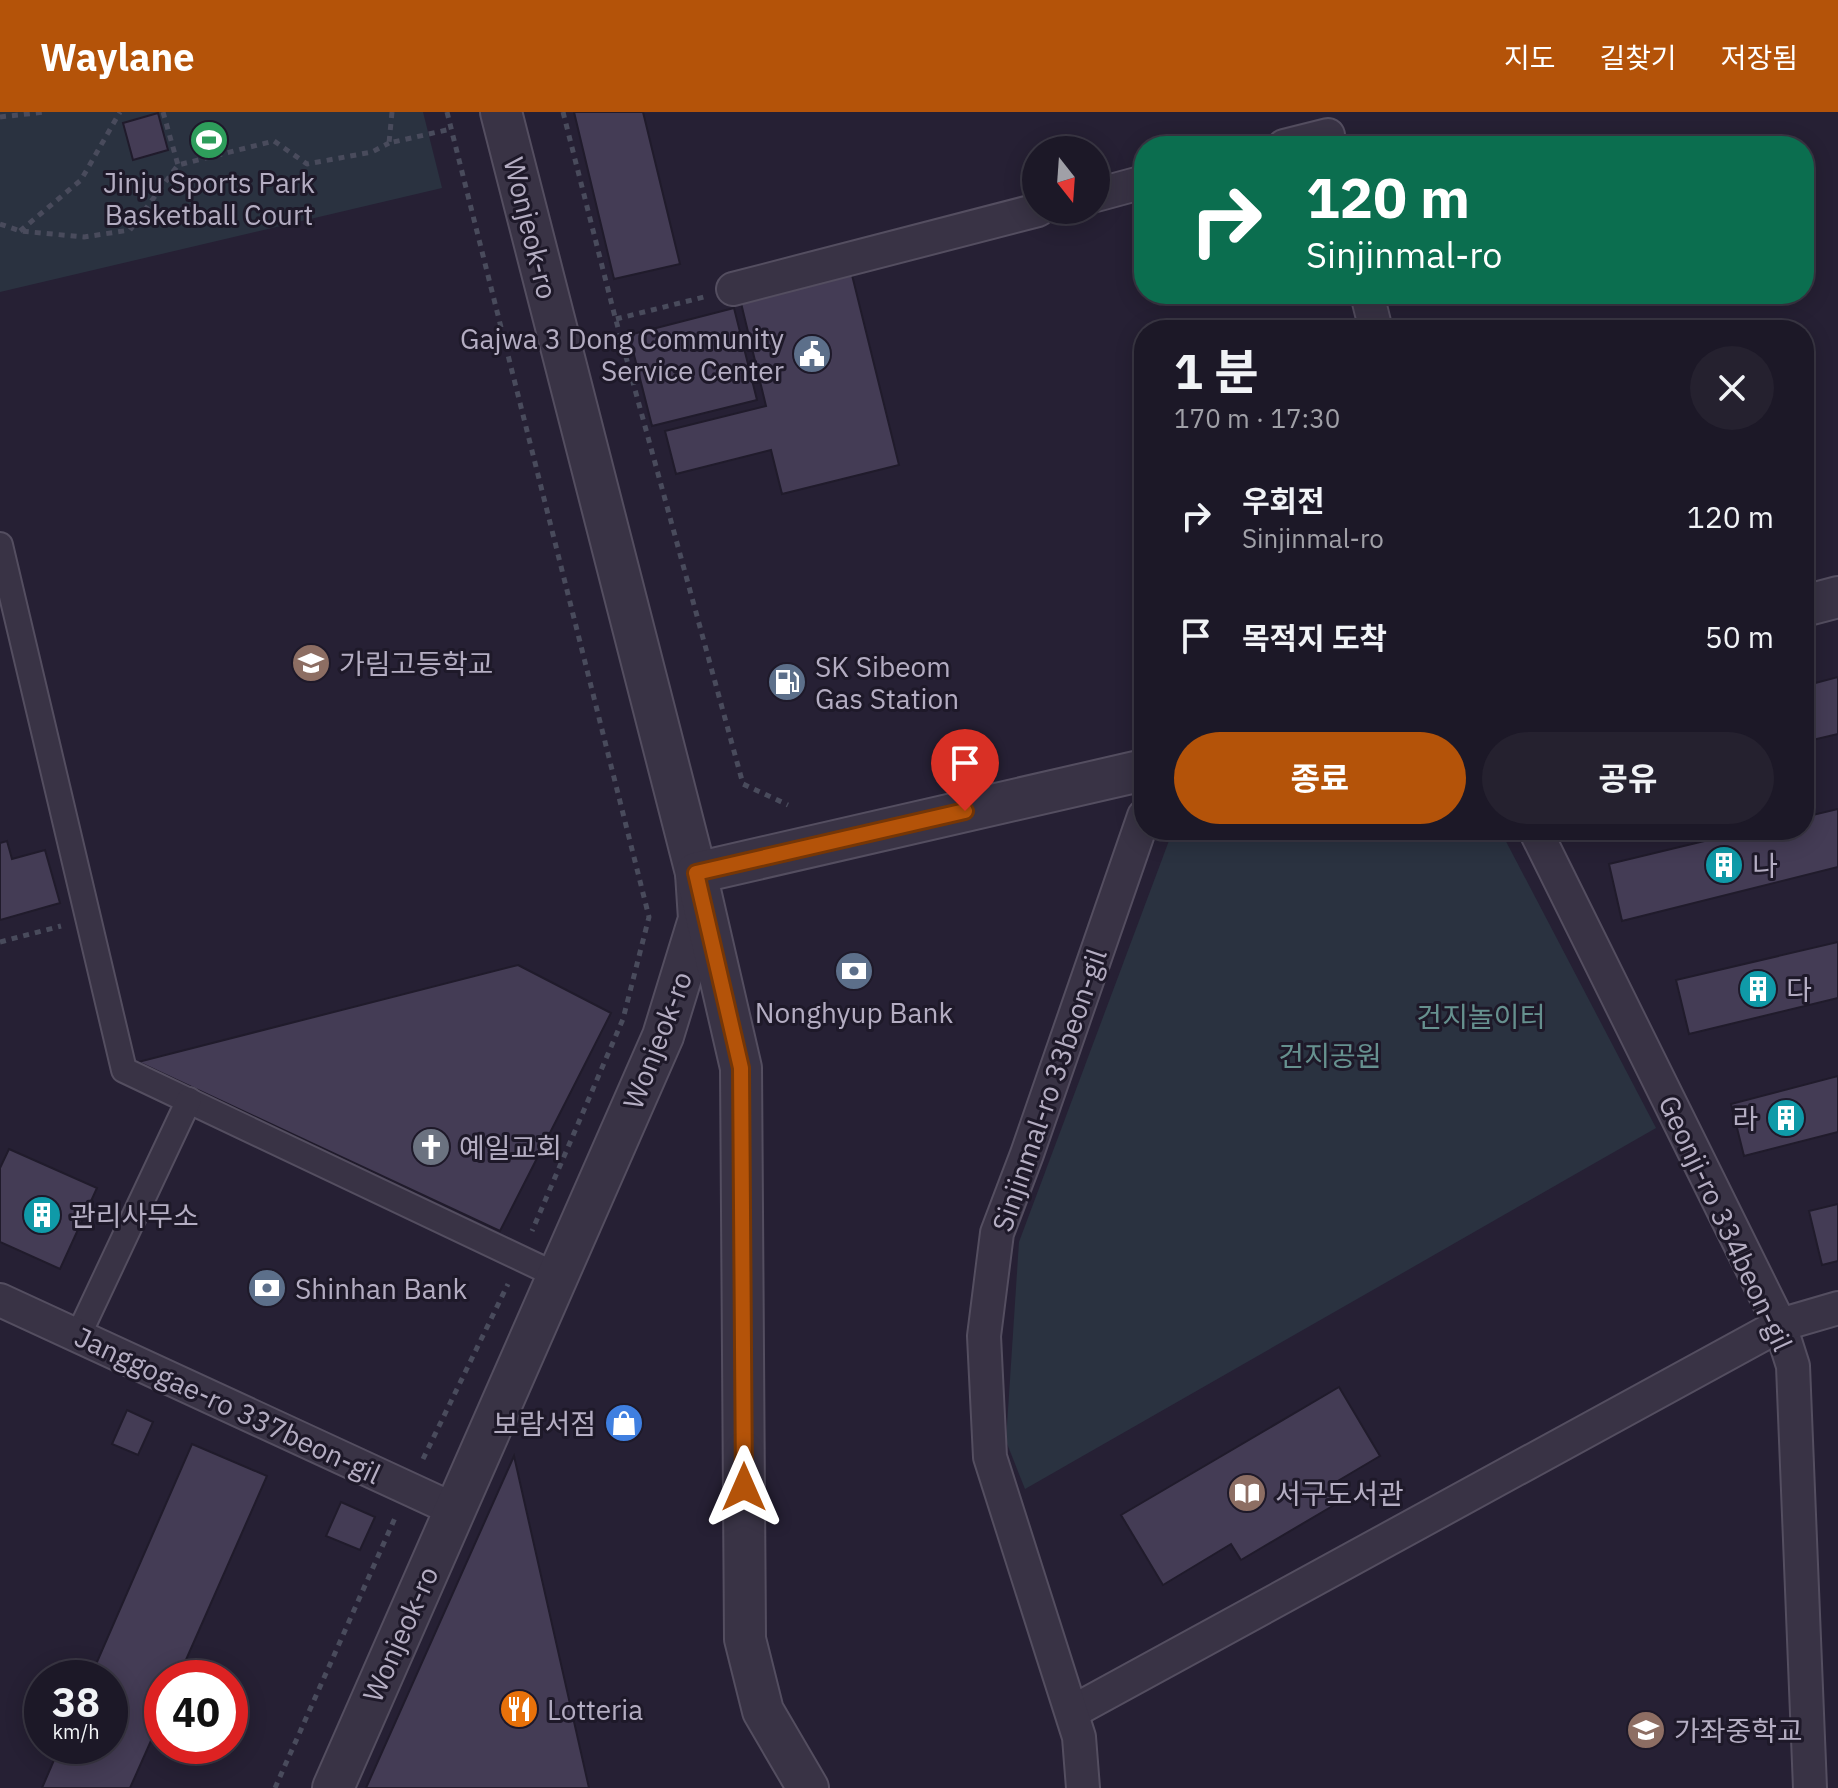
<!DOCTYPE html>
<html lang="ko">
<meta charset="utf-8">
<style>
:root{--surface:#1c1827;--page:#25212f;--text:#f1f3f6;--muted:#a0a0a7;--line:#3a3744;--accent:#b45309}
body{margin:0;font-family:"IBM Plex Sans","Noto Sans KR",sans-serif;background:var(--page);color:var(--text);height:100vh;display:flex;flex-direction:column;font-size:30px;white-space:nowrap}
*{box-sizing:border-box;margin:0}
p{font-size:26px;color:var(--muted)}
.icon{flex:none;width:44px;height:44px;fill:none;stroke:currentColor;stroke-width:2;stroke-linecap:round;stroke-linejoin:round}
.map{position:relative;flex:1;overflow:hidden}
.drawer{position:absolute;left:1134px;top:208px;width:680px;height:520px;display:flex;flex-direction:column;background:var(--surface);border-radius:32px;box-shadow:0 4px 20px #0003,0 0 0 2px var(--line)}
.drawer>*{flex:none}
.top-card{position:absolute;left:1134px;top:24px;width:680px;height:168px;border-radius:32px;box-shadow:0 4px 20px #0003,0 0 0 2px var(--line);background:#0b6e4f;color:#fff;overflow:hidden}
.needle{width:52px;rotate:163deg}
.buttons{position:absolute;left:1022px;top:24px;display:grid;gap:16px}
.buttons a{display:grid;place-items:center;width:88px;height:88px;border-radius:50%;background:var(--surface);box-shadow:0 4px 20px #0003,0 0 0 2px var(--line);font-size:40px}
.speed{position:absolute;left:24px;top:1548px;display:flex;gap:16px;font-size:40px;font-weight:700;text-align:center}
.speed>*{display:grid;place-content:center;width:104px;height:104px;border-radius:50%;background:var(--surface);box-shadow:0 4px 20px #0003,0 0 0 2px var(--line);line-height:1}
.speed small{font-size:20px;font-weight:400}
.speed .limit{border:12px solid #d22;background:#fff;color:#111}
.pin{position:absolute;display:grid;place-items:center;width:68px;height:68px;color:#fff;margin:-82px -34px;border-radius:50% 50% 50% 0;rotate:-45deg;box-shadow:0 0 8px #0007}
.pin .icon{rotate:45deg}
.me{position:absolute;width:88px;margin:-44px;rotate:0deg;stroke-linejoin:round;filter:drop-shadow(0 0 6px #0008)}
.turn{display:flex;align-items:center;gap:28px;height:168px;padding:0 40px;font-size:36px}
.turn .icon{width:104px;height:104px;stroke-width:2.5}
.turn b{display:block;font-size:56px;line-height:68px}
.round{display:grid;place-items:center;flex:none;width:84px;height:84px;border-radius:42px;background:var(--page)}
.head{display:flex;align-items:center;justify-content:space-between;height:136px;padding:0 40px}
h1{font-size:48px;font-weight:700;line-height:60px}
.cta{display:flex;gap:16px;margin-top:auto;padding:16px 40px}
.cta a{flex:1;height:92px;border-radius:48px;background:var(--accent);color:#fff;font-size:32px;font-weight:700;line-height:92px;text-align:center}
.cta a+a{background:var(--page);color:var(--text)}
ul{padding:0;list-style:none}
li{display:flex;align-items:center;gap:24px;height:120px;padding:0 40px}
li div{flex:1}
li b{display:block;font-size:30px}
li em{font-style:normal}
header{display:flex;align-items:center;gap:48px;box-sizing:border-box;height:112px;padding:0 40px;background:var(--accent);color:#fff}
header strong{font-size:38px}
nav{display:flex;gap:44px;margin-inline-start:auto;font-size:28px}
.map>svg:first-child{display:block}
.green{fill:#2a3240}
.building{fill:#443c55;stroke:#201b2b;stroke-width:2}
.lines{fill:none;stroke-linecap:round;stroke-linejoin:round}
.pedestrian-casing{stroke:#544e60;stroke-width:28}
.minor-casing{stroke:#544e60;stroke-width:36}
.tertiary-casing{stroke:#544e60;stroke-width:44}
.path{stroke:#494b5c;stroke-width:5;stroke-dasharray:6 6;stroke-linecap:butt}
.pedestrian{stroke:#393345;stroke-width:24}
.minor{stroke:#393345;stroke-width:32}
.tertiary{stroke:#393345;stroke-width:40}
.route-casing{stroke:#753606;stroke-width:20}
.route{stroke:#b45309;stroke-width:14}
.labels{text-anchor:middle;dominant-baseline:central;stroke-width:6;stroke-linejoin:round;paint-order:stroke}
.poi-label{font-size:28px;fill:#b4adc2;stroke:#1e1929;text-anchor:start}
.street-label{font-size:28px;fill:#b4adc2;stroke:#1e1929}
.park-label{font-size:28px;fill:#66918f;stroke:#1e1929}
</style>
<header>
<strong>Waylane</strong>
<nav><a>지도</a><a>길찾기</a><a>저장됨</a></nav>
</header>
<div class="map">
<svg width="1838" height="1676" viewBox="0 0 1838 1676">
<rect width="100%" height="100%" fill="#262034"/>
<g class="green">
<path d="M 0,0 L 423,0 L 442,76 L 0,180 Z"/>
<path d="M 1173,718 L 1500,718 L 1656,1016 L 1025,1377 L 1006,1329 L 1019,1130 Z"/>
</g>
<g class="building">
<path d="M 574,0 L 643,0 L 680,152 L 614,167 Z"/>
<path d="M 158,1 L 168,38 L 133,48 L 123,11 Z"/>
<path d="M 852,163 L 899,353 L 782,382 L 771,338 L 676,362 L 665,319 L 766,294 L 741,191 Z"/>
<path d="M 734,196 L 757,288 L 652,314 L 629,223 Z"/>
<path d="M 1838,565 L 1838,622 L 1804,630 L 1804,574 Z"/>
<path d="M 1838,697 L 1838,755 L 1622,809 L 1609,752 L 1750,718 L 1804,718 L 1804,705 Z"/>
<path d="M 7,729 L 12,747 L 45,738 L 60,791 L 0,808 L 0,731 Z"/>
<path d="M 1838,830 L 1838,886 L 1689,922 L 1676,868 Z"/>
<path d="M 518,853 L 611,901 L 500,1119 L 138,950 Z"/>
<path d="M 1838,964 L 1838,1020 L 1744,1044 L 1731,992 Z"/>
<path d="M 9,1037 L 97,1076 L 60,1157 L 0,1130 L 0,1056 Z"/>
<path d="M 1838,1092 L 1838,1149 L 1822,1153 L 1809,1099 Z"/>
<path d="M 1339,1275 L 1380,1344 L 1331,1373 L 1341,1389 L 1241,1448 L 1231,1432 L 1163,1473 L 1121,1403 Z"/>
<path d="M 127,1298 L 153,1310 L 138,1343 L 112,1332 Z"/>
<path d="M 192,1332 L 267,1364 L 178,1566 L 162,1566 L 162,1604 L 130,1676 L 42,1676 L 60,1634 L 110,1634 L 110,1566 L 90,1566 Z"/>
<path d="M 514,1344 L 589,1676 L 366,1676 Z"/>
<path d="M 341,1390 L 375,1405 L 360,1438 L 326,1424 Z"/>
</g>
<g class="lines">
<g class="pedestrian-casing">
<g id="pedestrian">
<path d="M 0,433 L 124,958 L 558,1164"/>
<path d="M 78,1224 L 189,988"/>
</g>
</g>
<g class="minor-casing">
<g id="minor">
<path d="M 1284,34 L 1328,23"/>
<path d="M 1096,83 L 1144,70"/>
<path d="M 733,177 L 1038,98"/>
<path d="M 1367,182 L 1376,218"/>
<path d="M 1535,718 L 1780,1213 L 1793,1254 L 1810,1676"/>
<path d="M 0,1188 L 455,1398"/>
<path d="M 1072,1600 L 1780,1213 L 1838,1196"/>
<path d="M 1083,1676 L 1079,1625 L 990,1345 L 984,1224 L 997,1121 L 1027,1042 L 1144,704"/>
</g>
</g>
<g class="tertiary-casing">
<g id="tertiary">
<path d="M 1804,494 L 1838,485"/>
<path d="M 333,1676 L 663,924 L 699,807 L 696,761 L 501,0"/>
<path d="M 808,1676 L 763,1599 L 745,1527 L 741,956 L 696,761 L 1144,658"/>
</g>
</g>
<g class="path">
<path d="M 163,0 L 178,53"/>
<path d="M 392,0 L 389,31 L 451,17"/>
<path d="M 447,0 L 649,805 L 623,907 L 532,1119"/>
<path d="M 563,0 L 614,201 L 743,672 L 788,693"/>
<path d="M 0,5 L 45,0"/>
<path d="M 0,112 L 20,119 L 84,125 L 130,118 L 178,53 L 274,29 L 307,52 L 372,40 L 389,31"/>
<path d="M 20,119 L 81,68 L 120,0"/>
<path d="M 616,207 L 704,185"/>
<path d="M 0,830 L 61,814"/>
<path d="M 423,1347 L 508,1172"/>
<path d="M 275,1676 L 395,1406"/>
</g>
<use href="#pedestrian" class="pedestrian"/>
<use href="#minor" class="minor"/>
<use href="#tertiary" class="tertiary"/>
</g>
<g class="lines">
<g class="route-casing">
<path id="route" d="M 744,1375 L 741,956 L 696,761 L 965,699"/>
</g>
<use href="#route" class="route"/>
</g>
<defs>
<g id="stadium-disc" transform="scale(2)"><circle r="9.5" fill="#2e9e5b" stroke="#1e1929"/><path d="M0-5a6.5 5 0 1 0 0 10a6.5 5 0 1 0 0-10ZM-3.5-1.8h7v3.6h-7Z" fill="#fff"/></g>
<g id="civic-disc" transform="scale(2)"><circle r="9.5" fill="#5c6f8a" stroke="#1e1929"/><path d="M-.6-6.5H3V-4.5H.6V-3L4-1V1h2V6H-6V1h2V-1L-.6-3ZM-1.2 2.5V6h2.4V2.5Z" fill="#fff"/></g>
<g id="school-disc" transform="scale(2)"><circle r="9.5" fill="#8d6e63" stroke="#1e1929"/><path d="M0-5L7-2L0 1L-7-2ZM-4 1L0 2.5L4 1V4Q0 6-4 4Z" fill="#fff"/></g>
<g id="fuel-disc" transform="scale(2)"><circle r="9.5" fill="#5c6f8a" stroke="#1e1929"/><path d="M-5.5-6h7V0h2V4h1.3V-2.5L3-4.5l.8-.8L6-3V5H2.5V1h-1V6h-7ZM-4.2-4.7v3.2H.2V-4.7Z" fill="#fff"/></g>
<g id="building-disc" transform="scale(2)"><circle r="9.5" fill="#0f9aa8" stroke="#1e1929"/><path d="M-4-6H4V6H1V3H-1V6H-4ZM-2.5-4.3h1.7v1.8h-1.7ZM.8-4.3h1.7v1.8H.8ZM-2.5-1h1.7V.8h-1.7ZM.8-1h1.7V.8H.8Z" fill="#fff"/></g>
<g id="bank-disc" transform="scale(2)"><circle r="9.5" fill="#5c6f8a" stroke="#1e1929"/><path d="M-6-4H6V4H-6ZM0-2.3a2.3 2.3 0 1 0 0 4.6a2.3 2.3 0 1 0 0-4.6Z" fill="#fff"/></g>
<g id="church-disc" transform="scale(2)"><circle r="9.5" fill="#6b7280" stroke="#1e1929"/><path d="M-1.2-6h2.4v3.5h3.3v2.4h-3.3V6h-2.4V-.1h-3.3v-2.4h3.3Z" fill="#fff"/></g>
<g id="shop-disc" transform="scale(2)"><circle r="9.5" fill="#3f7fe0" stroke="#1e1929"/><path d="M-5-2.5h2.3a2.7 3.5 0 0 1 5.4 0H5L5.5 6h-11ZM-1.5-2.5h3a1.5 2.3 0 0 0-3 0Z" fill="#fff"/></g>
<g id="library-disc" transform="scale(2)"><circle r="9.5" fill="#8d6e63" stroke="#1e1929"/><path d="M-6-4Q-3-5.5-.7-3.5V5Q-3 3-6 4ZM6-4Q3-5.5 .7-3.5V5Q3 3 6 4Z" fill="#fff"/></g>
<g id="restaurant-disc" transform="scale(2)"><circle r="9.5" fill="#e8710a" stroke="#1e1929"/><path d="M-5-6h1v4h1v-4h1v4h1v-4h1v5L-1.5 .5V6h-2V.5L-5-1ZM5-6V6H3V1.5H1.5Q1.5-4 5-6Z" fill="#fff"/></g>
</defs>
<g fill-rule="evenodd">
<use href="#stadium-disc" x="209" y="28"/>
<use href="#civic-disc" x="812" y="242"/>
<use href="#school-disc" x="311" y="551"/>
<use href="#fuel-disc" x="787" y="570"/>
<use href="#building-disc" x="1724" y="753"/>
<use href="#bank-disc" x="854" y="859"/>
<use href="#building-disc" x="1758" y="877"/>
<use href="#building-disc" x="1786" y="1006"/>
<use href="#church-disc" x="431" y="1035"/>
<use href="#building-disc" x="42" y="1103"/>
<use href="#bank-disc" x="267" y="1176"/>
<use href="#shop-disc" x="624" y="1311"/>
<use href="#library-disc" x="1247" y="1381"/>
<use href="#restaurant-disc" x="519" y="1597"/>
<use href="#school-disc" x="1646" y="1618"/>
</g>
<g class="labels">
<g class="poi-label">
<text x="209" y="70" text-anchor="middle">Jinju Sports Park<tspan x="209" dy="32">Basketball Court</tspan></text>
<text x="784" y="226" text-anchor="end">Gajwa 3 Dong Community<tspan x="784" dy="32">Service Center</tspan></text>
<text x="339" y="551">가림고등학교</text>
<text x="815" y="554">SK Sibeom<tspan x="815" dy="32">Gas Station</tspan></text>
<text x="1752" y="753">나</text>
<text x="1786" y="877">다</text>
<text x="854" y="900" text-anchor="middle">Nonghyup Bank</text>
<text x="1758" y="1006" text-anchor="end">라</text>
<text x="459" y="1035">예일교회</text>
<text x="70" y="1103">관리사무소</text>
<text x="295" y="1176">Shinhan Bank</text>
<text x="596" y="1311" text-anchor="end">보람서점</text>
<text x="1275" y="1381">서구도서관</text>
<text x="547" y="1597">Lotteria</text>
<text x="1674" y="1618">가좌중학교</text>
</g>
<g class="street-label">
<text transform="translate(531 116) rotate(76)">Wonjeok-ro</text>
<text transform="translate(657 928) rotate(-69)">Wonjeok-ro</text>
<text transform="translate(1049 978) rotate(-71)">Sinjinmal-ro 33beon-gil</text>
<text transform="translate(1726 1111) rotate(65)">Geonji-ro 334beon-gil</text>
<text transform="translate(228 1293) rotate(25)">Janggogae-ro 337beon-gil</text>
<text transform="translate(400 1522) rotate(-66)">Wonjeok-ro</text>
</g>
<g class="park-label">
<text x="1481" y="904">건지놀이터</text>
<text x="1330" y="943">건지공원</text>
</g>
</g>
</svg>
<div class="buttons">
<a><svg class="needle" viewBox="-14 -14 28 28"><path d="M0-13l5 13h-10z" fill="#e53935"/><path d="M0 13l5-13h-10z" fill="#a0a0a7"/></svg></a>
</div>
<div class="speed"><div>38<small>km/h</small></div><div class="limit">40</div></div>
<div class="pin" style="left:965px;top:699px;background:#d93025"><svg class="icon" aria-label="arrive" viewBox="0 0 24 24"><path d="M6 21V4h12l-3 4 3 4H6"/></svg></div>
<svg class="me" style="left:744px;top:1375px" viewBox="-20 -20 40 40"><path d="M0-17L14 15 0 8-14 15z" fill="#b45309" stroke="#fff" stroke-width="4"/></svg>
<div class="top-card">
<div class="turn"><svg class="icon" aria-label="right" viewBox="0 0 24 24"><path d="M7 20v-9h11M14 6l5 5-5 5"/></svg><div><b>120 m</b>Sinjinmal-ro</div></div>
</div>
<section class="drawer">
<div class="head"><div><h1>1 분</h1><p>170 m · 17:30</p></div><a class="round"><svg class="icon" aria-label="close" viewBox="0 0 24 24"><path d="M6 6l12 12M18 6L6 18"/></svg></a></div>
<ul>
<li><svg class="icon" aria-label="right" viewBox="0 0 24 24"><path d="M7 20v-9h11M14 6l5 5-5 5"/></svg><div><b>우회전</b><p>Sinjinmal-ro</p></div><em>120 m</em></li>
<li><svg class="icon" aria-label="arrive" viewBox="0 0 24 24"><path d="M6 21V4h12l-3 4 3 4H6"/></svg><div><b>목적지 도착</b></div><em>50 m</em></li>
</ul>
<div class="cta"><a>종료</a><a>공유</a></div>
</section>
</div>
